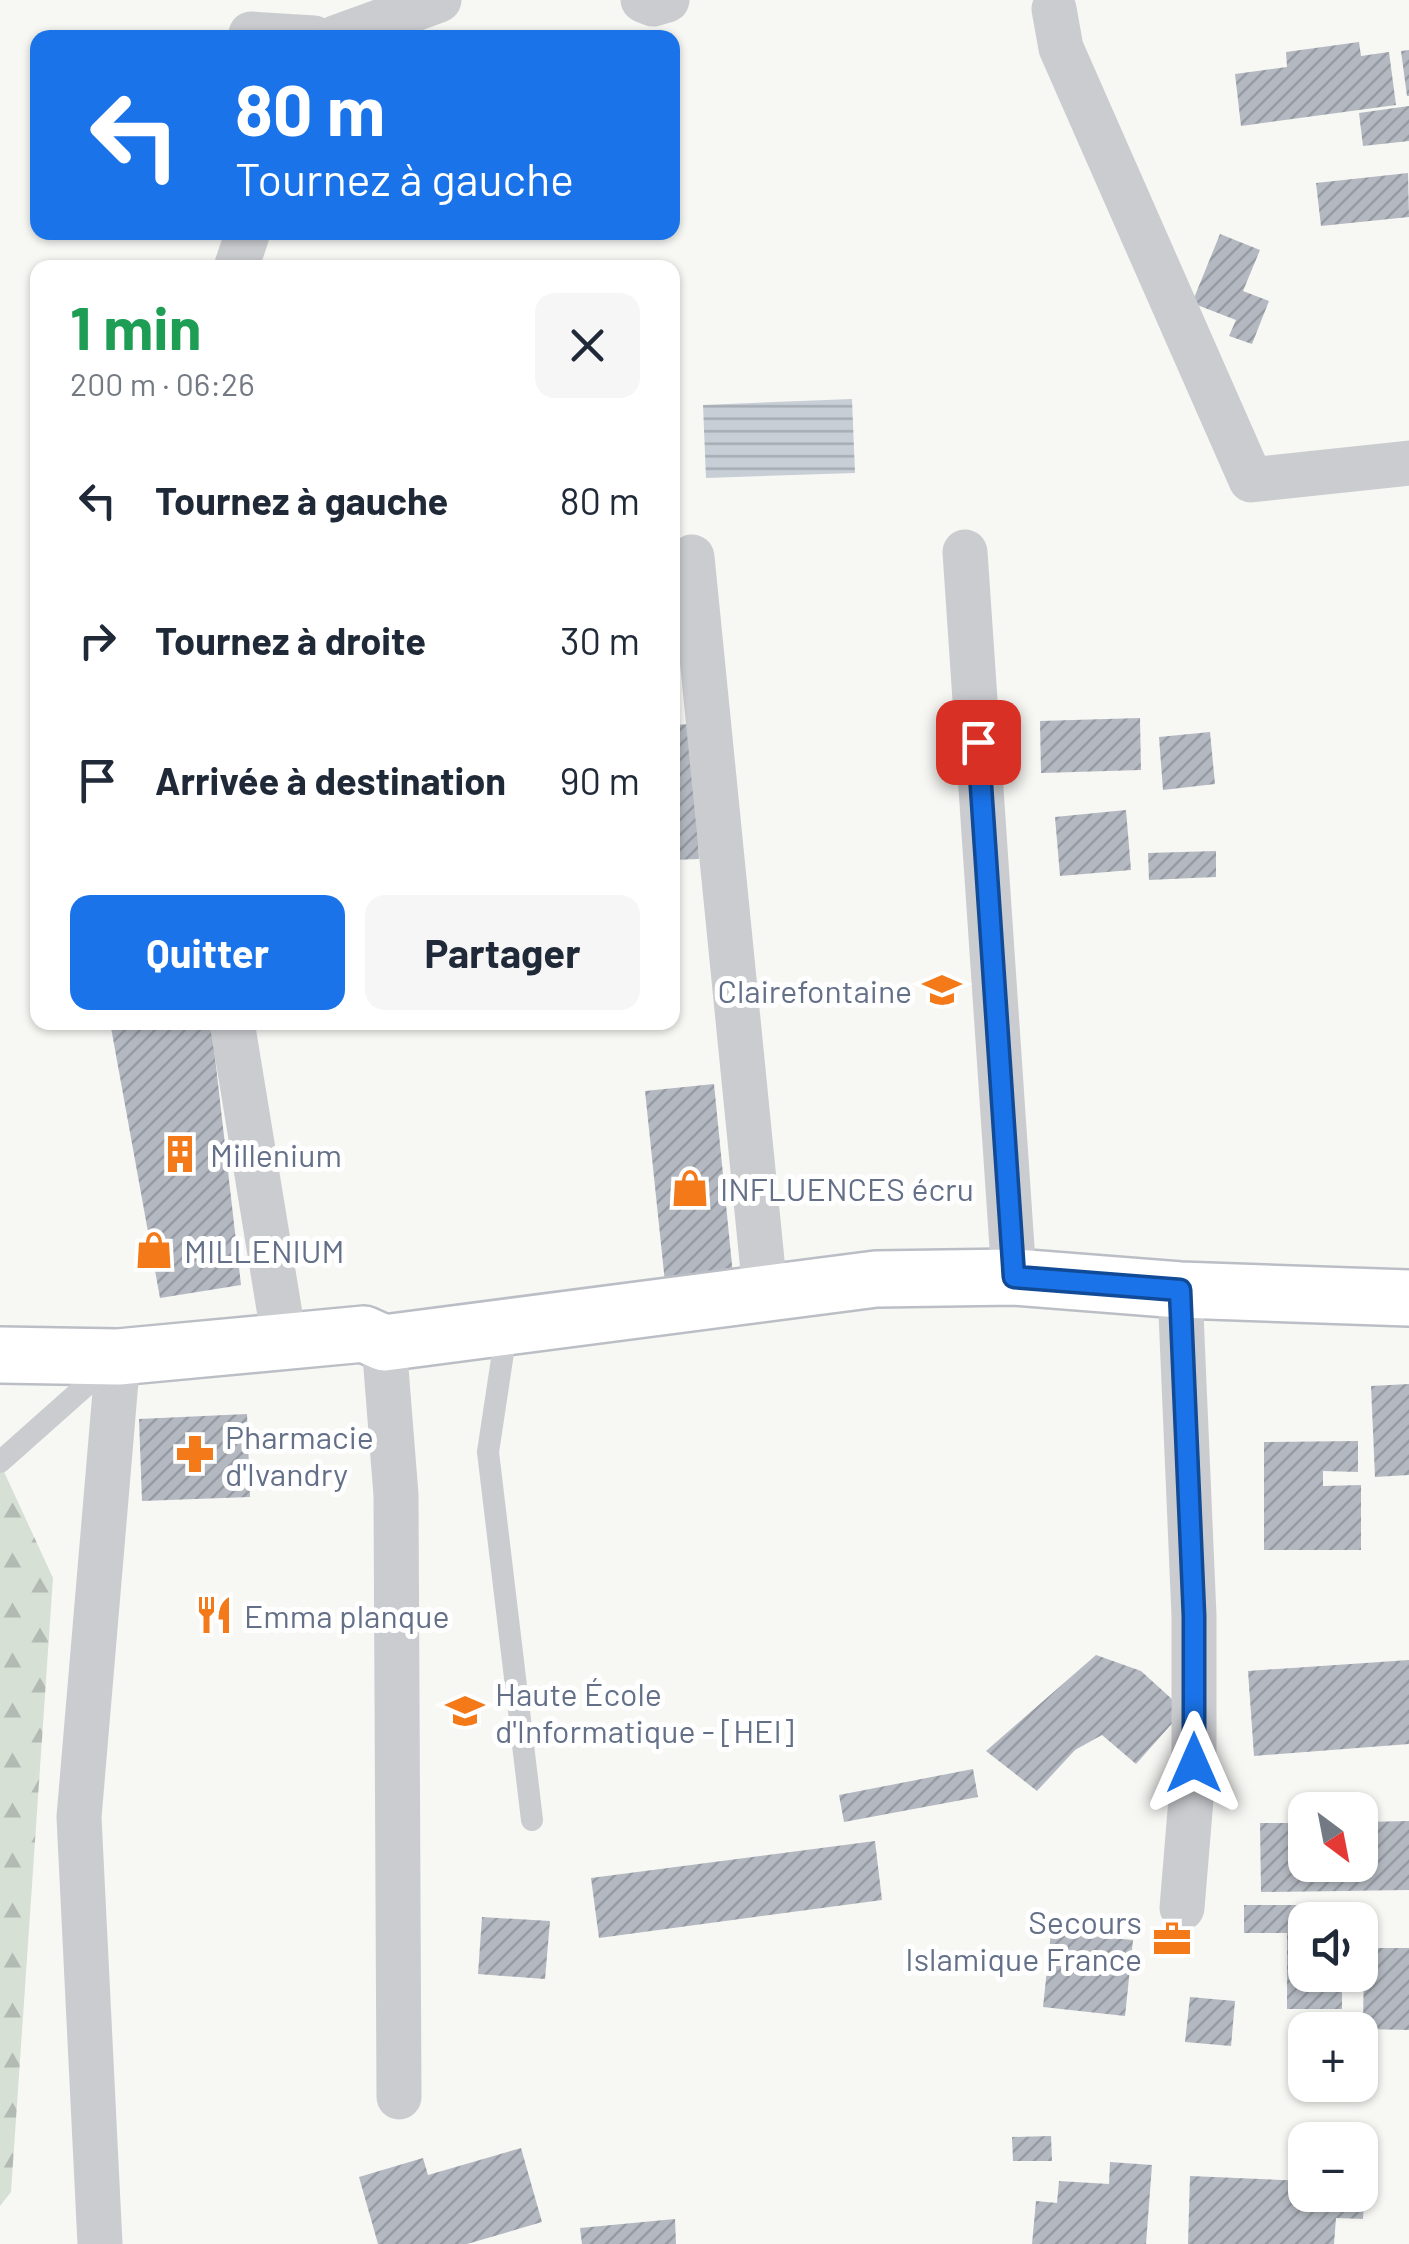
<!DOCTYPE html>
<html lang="fr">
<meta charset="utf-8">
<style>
:root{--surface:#fff;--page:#f6f6f7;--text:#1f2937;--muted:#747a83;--accent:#1a73e8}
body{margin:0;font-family:Barlow,sans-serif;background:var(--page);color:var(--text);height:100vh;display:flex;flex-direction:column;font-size:38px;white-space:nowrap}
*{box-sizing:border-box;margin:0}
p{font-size:32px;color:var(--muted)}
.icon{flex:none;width:55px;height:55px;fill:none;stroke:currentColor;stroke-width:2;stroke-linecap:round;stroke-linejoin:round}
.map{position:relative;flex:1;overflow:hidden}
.side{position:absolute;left:30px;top:260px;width:650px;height:770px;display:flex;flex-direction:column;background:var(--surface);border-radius:20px;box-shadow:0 2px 8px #0004}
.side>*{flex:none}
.top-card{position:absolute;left:30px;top:30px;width:650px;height:210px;border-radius:20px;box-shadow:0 2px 8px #0004;background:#1a73e8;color:#fff;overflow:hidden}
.needle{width:65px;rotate:148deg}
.fabs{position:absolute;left:1288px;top:1792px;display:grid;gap:20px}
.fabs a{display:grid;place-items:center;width:90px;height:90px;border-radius:20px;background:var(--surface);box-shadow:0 2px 8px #0004;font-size:50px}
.pin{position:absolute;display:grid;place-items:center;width:85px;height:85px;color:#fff;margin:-42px;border-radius:20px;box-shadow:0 5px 15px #0006}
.me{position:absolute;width:110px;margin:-55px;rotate:0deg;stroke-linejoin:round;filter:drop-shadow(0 0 8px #0008)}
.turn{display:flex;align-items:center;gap:35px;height:210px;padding:0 40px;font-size:45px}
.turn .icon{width:130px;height:130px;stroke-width:2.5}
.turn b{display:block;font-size:70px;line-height:85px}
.round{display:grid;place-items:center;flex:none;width:105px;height:105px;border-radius:20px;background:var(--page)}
.summary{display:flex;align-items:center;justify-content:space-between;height:170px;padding:0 40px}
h1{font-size:60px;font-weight:700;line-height:75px;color:#1e9e55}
.action{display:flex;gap:20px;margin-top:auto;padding:20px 40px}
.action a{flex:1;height:115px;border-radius:20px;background:var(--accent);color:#fff;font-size:40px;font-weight:700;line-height:115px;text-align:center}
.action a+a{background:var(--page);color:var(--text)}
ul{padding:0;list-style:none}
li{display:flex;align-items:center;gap:30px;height:140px;padding:0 40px}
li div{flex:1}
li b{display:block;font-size:38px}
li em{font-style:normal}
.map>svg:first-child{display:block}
.forest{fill:url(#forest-firs)}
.water{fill:url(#water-rules)}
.building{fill:url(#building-hatch)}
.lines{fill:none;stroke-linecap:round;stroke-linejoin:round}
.secondary-casing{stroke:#bbbec5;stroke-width:60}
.service{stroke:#caccd0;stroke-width:22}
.minor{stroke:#caccd0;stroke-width:45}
.secondary{stroke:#fff;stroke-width:55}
.route-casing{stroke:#114b97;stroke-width:25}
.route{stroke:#1a73e8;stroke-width:18}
.labels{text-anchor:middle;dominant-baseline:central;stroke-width:10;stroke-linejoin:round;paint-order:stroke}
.poi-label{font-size:32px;fill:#647088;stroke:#fff;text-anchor:start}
</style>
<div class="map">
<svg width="1409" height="2244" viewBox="0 0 1409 2244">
<defs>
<pattern id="forest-firs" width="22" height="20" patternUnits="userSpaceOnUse" patternTransform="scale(2.5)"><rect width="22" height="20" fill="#d7e0d5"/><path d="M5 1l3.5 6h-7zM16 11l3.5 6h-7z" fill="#b2bab3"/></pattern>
<pattern id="water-rules" width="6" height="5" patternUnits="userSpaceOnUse" patternTransform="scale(2.5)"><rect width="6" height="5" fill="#c7ced5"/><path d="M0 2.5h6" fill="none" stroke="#a5acb3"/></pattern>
<pattern id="building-hatch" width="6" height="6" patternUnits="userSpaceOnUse" patternTransform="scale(2.5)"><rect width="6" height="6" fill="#b4b9c1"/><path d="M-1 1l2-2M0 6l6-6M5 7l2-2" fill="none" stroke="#969ba3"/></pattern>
</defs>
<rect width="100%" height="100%" fill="#f7f8f4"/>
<path class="forest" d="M 0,1463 L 53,1578 L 11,2192 L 0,2206 Z"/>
<path class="water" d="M 852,399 L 855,473 L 706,478 L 703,405 Z"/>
<g class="building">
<path d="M 1359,42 L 1361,56 L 1389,52 L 1396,105 L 1241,126 L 1235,74 L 1287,67 L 1286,52 Z"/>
<path d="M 1409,50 L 1409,96 L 1407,96 L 1401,51 Z"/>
<path d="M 1409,106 L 1409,141 L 1363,146 L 1359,113 Z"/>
<path d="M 1408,173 L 1409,217 L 1321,226 L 1316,183 Z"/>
<path d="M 1220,234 L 1260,250 L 1243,291 L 1269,301 L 1252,344 L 1229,336 L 1236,320 L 1192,303 Z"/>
<path d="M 1140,718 L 1141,770 L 1041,773 L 1040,721 Z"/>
<path d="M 692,724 L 699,859 L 672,860 L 672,725 Z"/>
<path d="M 1210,732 L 1215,784 L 1163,790 L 1159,737 Z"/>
<path d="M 1126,810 L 1131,870 L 1060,876 L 1055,817 Z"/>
<path d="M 1216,851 L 1216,877 L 1149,880 L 1148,853 Z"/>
<path d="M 110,1022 L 211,1022 L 241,1285 L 160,1298 Z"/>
<path d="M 714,1084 L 734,1285 L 666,1292 L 645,1091 Z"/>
<path d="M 1409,1384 L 1409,1475 L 1375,1477 L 1371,1386 Z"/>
<path d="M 247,1414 L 250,1497 L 142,1501 L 139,1419 Z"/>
<path d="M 1358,1441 L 1358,1472 L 1323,1471 L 1323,1486 L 1361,1485 L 1361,1550 L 1264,1550 L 1264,1442 Z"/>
<path d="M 1096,1655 L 1141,1671 L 1184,1710 L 1136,1764 L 1102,1735 L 1075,1750 L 1037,1791 L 986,1751 Z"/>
<path d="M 1409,1660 L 1409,1744 L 1254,1756 L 1248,1671 Z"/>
<path d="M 973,1769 L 978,1797 L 844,1822 L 839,1795 Z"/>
<path d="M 1409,1821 L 1409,1890 L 1261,1892 L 1260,1823 L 1305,1823 L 1305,1865 L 1360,1865 L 1360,1822 Z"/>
<path d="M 875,1841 L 882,1900 L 599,1938 L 591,1878 Z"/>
<path d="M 1244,1905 L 1342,1905 L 1342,1920 L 1305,1920 L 1305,1975 L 1342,1975 L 1342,2009 L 1287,2009 L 1287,1933 L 1244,1933 Z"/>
<path d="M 482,1917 L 550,1921 L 545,1979 L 478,1974 Z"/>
<path d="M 1051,1932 L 1133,1940 L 1125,2016 L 1043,2007 Z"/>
<path d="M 1364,1948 L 1409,1948 L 1409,2030 L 1363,2029 Z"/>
<path d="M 1190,1997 L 1235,2001 L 1231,2046 L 1185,2042 Z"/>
<path d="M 1051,2136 L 1052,2161 L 1013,2161 L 1012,2137 Z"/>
<path d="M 521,2148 L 542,2222 L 467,2244 L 378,2244 L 359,2177 L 423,2158 L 428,2175 Z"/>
<path d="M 1110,2162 L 1152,2165 L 1146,2244 L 1032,2244 L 1036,2201 L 1057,2203 L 1059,2181 L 1109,2184 Z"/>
<path d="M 1360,2163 L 1366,2164 L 1363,2219 L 1336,2218 L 1334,2244 L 1188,2244 L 1190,2176 L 1305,2181 L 1305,2195 L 1360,2195 Z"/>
<path d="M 675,2219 L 676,2244 L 582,2244 L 580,2228 Z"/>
</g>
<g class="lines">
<g class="secondary-casing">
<path id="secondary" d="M 0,1355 L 118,1357 L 364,1334 L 384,1343 L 876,1279 L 1014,1277 L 1180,1290 L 1409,1298"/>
</g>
<g class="service">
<path d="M 507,1326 L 488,1452 L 532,1820"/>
<path d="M 0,1462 L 108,1366"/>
</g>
<g class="minor">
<path d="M 643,0 L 653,4 L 667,0"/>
<path d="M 1054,9 L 1061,48 L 1251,480 L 1409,463"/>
<path d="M 251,34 L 314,38"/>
<path d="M 335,38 L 439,0"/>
<path d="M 236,268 L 248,232"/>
<path d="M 965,552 L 1014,1277"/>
<path d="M 692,557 L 765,1291"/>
<path d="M 232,1022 L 285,1345"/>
<path d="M 1180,1290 L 1194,1616 L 1194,1763 L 1182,1908"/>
<path d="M 384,1343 L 396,1495 L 399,2097"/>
<path d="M 100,2244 L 79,1817 L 118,1357"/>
</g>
<use href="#secondary" class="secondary"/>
</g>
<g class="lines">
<g class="route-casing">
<path id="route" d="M 978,742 L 1014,1277 L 1180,1290 L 1194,1616 L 1194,1763"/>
</g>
<use href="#route" class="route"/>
</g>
<defs>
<g id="school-bare" transform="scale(3)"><path d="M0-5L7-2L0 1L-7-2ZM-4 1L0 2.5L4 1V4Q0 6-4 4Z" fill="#f37919" stroke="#fff" stroke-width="2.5" paint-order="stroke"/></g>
<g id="building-bare" transform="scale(3)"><path d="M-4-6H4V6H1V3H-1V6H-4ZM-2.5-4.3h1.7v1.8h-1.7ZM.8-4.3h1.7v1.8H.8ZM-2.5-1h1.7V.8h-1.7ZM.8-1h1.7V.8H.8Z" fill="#f37919" stroke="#fff" stroke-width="2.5" paint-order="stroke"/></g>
<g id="shop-bare" transform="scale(3)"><path d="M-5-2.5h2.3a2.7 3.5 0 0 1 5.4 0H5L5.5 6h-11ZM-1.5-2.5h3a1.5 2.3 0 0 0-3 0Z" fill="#f37919" stroke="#fff" stroke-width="2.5" paint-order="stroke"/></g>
<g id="pharmacy-bare" transform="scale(3)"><path d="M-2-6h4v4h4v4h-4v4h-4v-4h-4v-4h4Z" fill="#f37919" stroke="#fff" stroke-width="2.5" paint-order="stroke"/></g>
<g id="restaurant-bare" transform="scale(3)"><path d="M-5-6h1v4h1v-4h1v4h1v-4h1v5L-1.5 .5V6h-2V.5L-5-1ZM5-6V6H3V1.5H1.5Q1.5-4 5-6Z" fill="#f37919" stroke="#fff" stroke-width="2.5" paint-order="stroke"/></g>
<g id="office-bare" transform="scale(3)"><path d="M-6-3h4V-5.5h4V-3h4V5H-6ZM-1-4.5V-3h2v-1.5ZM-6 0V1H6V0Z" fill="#f37919" stroke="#fff" stroke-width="2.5" paint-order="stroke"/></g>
</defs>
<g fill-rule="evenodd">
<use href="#school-bare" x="942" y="990"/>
<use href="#building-bare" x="180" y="1154"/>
<use href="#shop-bare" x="690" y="1188"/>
<use href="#shop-bare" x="154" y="1250"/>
<use href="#pharmacy-bare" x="195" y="1454"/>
<use href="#restaurant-bare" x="214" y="1615"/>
<use href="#school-bare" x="465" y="1711"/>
<use href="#office-bare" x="1172" y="1939"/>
</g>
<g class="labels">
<g class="poi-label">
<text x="912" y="990" text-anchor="end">Clairefontaine</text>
<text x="210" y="1154">Millenium</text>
<text x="720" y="1188">INFLUENCES écru</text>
<text x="184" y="1250">MILLENIUM</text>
<text x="225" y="1436">Pharmacie<tspan x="225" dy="37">d'Ivandry</tspan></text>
<text x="244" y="1615">Emma planque</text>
<text x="495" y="1693">Haute École<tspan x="495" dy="37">d'Informatique - [HEI]</tspan></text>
<text x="1142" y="1921" text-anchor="end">Secours<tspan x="1142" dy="37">Islamique France</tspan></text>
</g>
</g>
</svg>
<div class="fabs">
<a><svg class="needle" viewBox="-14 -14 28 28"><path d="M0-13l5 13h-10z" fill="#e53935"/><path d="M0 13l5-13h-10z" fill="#747a83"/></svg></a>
<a><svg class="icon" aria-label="sound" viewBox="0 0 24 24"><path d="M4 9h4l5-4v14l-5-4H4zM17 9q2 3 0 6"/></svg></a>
<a>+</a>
<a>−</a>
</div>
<div class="pin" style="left:978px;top:742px;background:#d93025"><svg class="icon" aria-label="arrive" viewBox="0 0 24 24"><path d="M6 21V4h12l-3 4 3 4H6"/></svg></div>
<svg class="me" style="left:1194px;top:1763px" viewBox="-20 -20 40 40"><path d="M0-17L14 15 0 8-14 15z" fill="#1a73e8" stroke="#fff" stroke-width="4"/></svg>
<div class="top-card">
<div class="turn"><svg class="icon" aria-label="left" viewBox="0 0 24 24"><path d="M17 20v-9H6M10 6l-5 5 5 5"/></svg><div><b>80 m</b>Tournez à gauche</div></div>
</div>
<section class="side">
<div class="summary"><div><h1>1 min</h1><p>200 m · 06:26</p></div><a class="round"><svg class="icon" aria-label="close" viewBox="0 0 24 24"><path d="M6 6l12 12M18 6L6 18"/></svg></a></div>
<ul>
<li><svg class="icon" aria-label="left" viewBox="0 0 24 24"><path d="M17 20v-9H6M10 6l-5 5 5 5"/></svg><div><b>Tournez à gauche</b></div><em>80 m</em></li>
<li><svg class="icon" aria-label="right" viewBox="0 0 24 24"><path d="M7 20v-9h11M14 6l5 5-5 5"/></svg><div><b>Tournez à droite</b></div><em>30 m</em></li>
<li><svg class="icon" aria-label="arrive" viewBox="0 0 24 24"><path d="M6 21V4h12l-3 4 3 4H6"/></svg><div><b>Arrivée à destination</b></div><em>90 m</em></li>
</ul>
<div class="action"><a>Quitter</a><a>Partager</a></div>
</section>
</div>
